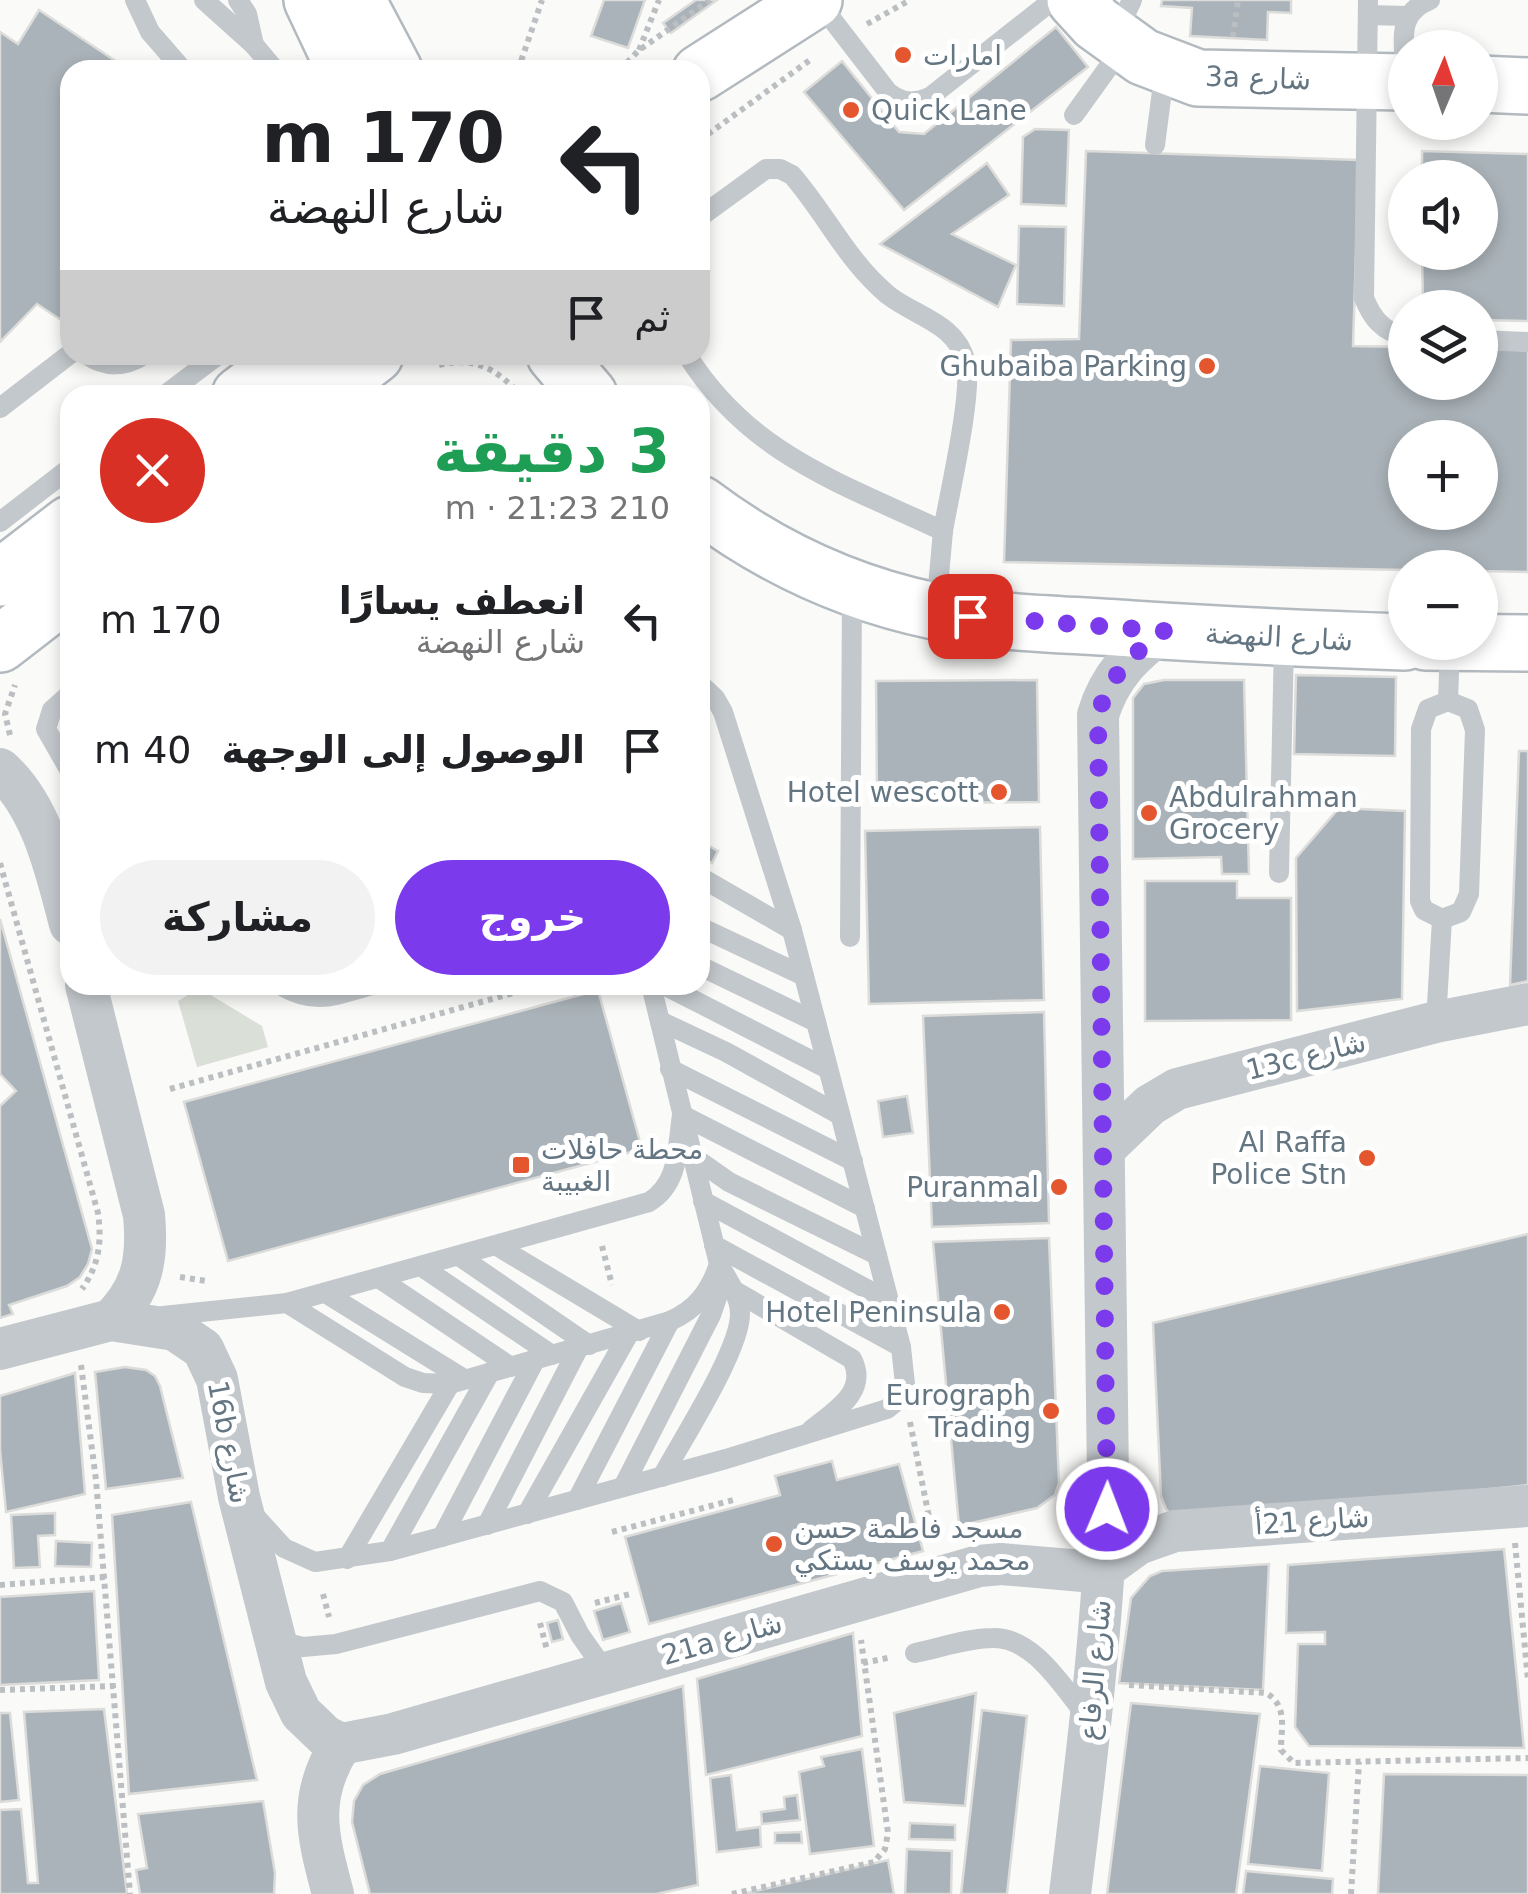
<!DOCTYPE html>
<html lang="ar">
<meta charset="utf-8">
<style>
:root{--surface:#fff;--page:#f2f2f2;--text:#202124;--muted:#757577;--accent:#7c3aed}
body{margin:0;font-family:"DejaVu Sans","Noto Sans Arabic",sans-serif;background:var(--page);color:var(--text);direction:rtl;height:100vh;display:flex;flex-direction:column;font-size:38px;white-space:nowrap}
*{box-sizing:border-box;margin:0}
p{font-size:32px;color:var(--muted)}
.icon{flex:none;width:55px;height:55px;fill:none;stroke:currentColor;stroke-width:2;stroke-linecap:round;stroke-linejoin:round}
.map{position:relative;flex:1;overflow:hidden;direction:ltr}
.panel{position:absolute;left:60px;top:385px;width:650px;height:610px;display:flex;flex-direction:column;background:var(--surface);border-radius:30px;box-shadow:0 5px 15px #0003;direction:rtl}
.panel>*{flex:none}
.banner{position:absolute;left:60px;top:60px;width:650px;height:305px;border-radius:30px;box-shadow:0 5px 15px #0003;direction:rtl;background:#fff;color:var(--text);overflow:hidden}
.needle{width:65px;rotate:2deg}
.tools{position:absolute;left:1388px;top:30px;display:grid;gap:20px}
.tools a{display:grid;place-items:center;width:110px;height:110px;border-radius:50%;background:var(--surface);box-shadow:0 5px 15px #0003;font-size:50px}
.pin{position:absolute;display:grid;place-items:center;width:85px;height:85px;color:#fff;margin:-42px;border-radius:20px;box-shadow:0 5px 15px #0006}
.me{position:absolute;width:110px;margin:-55px;rotate:1deg;stroke-linejoin:round;filter:drop-shadow(0 0 8px #0008)}
.turn{display:flex;align-items:center;gap:35px;height:210px;padding:0 40px;font-size:45px}
.turn .icon{width:130px;height:130px;stroke-width:2.5}
.turn b{display:block;font-size:70px;line-height:85px}
.then{display:flex;align-items:center;height:95px;padding:0 40px;background:#0003;gap:20px;font-size:38px}
.round{display:grid;place-items:center;flex:none;width:105px;height:105px;border-radius:52px;background:var(--page)}
.headline{display:flex;align-items:center;justify-content:space-between;height:170px;padding:0 40px}
h1{font-size:60px;font-weight:700;line-height:75px;color:#1e9e55}
.cta{display:flex;gap:20px;margin-top:auto;padding:20px 40px}
.cta a{flex:1;height:115px;border-radius:60px;background:var(--accent);color:#fff;font-size:40px;font-weight:700;line-height:115px;text-align:center}
.cta a+a{background:var(--page);color:var(--text)}
ul{padding:0;list-style:none}
li{display:flex;align-items:center;gap:30px;height:130px;padding:0 40px}
li div{flex:1}
li b{display:block;font-size:38px}
li em{font-style:normal}
.map>svg:first-child{display:block}
.green{fill:#dadfd7}
.building{fill:#aab3b9;stroke:#dcdcda;stroke-width:2.5;fill-rule:evenodd}
.lines{fill:none;stroke-linecap:round;stroke-linejoin:round}
.secondary-casing{stroke:#b3babf;stroke-width:60}
.path{stroke:#bbbfc2;stroke-width:6;stroke-dasharray:5 5;stroke-linecap:butt}
.lane{stroke:#c3c8cc;stroke-width:20}
.street{stroke:#c3c8cc;stroke-width:42}
.secondary{stroke:#fff;stroke-width:55}
.route{stroke:#7c3aed;stroke-width:18;stroke-dasharray:0 32.4}
.poi-dot{fill:#e4572e;stroke:#fff;stroke-width:4}
.labels{text-anchor:middle;dominant-baseline:central;stroke-width:10;stroke-linejoin:round;paint-order:stroke}
.poi-label{font-size:28px;fill:#657683;stroke:#fff;text-anchor:end}
.street-label{font-size:28px;fill:#657683;stroke:#fff}
</style>
<div class="map">
<svg width="1528" height="1894" viewBox="0 0 1528 1894">
<rect width="100%" height="100%" fill="#fafaf8"/>
<path class="green" d="M 199,988 L 262,1026 L 268,1047 L 197,1067 L 178,1001 Z"/>
<g class="building">
<path d="M 604,0 L 645,0 L 628,48 L 591,36 Z"/>
<path d="M 696,0 L 717,0 L 671,33 L 663,23 Z"/>
<path d="M 1162,0 L 1291,0 L 1291,13 L 1268,12 L 1267,40 L 1190,36 L 1192,8 L 1161,6 Z"/>
<path d="M 39,10 L 129,70 L 70,70 L 70,326 L 37,304 L 0,342 L 0,32 L 18,44 Z"/>
<path d="M 1056,27 L 1088,67 L 904,210 L 804,92 L 842,61 L 899,132 L 924,134 Z"/>
<path d="M 1035,129 L 1069,130 L 1066,206 L 1021,204 L 1023,137 Z"/>
<path d="M 1086,151 L 1359,160 L 1353,346 L 1405,347 L 1405,382 L 1480,382 L 1480,349 L 1528,350 L 1528,572 L 1480,571 L 1480,568 L 1405,570 L 1004,562 L 1011,340 L 1079,339 ZM 1405,438 L 1480,438 L 1480,512 L 1405,512 Z"/>
<path d="M 1422,151 L 1528,154 L 1528,321 L 1480,320 L 1480,308 L 1423,308 L 1422,252 L 1480,252 L 1480,178 L 1422,178 Z"/>
<path d="M 987,163 L 1009,195 L 952,234 L 1016,265 L 998,307 L 880,244 Z"/>
<path d="M 1019,226 L 1066,227 L 1064,306 L 1017,304 Z"/>
<path d="M 1296,675 L 1396,677 L 1395,756 L 1294,754 Z"/>
<path d="M 1037,680 L 1039,802 L 877,803 L 876,681 Z"/>
<path d="M 1164,680 L 1244,680 L 1249,874 L 1222,874 L 1221,857 L 1133,859 L 1133,698 L 1144,684 Z"/>
<path d="M 1519,751 L 1528,751 L 1528,981 L 1510,985 Z"/>
<path d="M 1339,808 L 1405,811 L 1402,999 L 1297,1011 L 1296,858 Z"/>
<path d="M 1040,827 L 1044,1000 L 869,1004 L 865,831 Z"/>
<path d="M 700,841 L 718,851 L 712,863 L 700,856 Z"/>
<path d="M 1145,881 L 1237,881 L 1237,898 L 1291,898 L 1291,1020 L 1145,1021 Z"/>
<path d="M 0,919 L 92,1249 L 88,1264 L 80,1277 L 67,1286 L 9,1305 L 13,1314 L 0,1318 L 0,1106 L 16,1091 L 0,1074 Z"/>
<path d="M 598,990 L 642,1149 L 228,1261 L 184,1102 Z"/>
<path d="M 1044,1012 L 1049,1223 L 932,1227 L 923,1016 Z"/>
<path d="M 907,1096 L 913,1133 L 883,1137 L 878,1101 Z"/>
<path d="M 1528,1234 L 1528,1485 L 1188,1521 L 1175,1519 L 1166,1509 L 1161,1496 L 1153,1323 Z"/>
<path d="M 1049,1238 L 1059,1483 L 1055,1495 L 1037,1508 L 959,1526 L 933,1242 Z"/>
<path d="M 125,1367 L 146,1370 L 155,1376 L 160,1386 L 183,1478 L 106,1489 L 95,1372 Z"/>
<path d="M 75,1373 L 85,1494 L 6,1512 L 0,1450 L 0,1396 Z"/>
<path d="M 832,1461 L 837,1480 L 899,1464 L 923,1551 L 649,1624 L 625,1537 L 780,1495 L 775,1476 Z"/>
<path d="M 191,1502 L 257,1780 L 129,1794 L 112,1515 Z"/>
<path d="M 55,1513 L 55,1535 L 38,1536 L 40,1567 L 14,1568 L 11,1515 Z"/>
<path d="M 56,1541 L 92,1543 L 91,1567 L 55,1566 Z"/>
<path d="M 1504,1549 L 1524,1748 L 1309,1746 L 1295,1727 L 1298,1644 L 1325,1644 L 1325,1632 L 1286,1633 L 1288,1565 Z"/>
<path d="M 1269,1564 L 1263,1690 L 1119,1683 L 1131,1598 L 1150,1576 L 1162,1571 Z"/>
<path d="M 94,1591 L 99,1680 L 0,1685 L 0,1597 Z"/>
<path d="M 621,1603 L 630,1632 L 603,1640 L 594,1611 Z"/>
<path d="M 558,1620 L 563,1639 L 552,1642 L 547,1623 Z"/>
<path d="M 853,1633 L 862,1736 L 706,1775 L 697,1679 Z"/>
<path d="M 683,1686 L 698,1885 L 656,1894 L 370,1894 L 352,1822 L 354,1801 L 363,1785 L 380,1774 Z"/>
<path d="M 976,1693 L 965,1806 L 904,1802 L 894,1713 Z"/>
<path d="M 1131,1703 L 1260,1714 L 1236,1894 L 1107,1894 Z"/>
<path d="M 104,1709 L 127,1894 L 0,1894 L 0,1810 L 21,1809 L 28,1883 L 38,1883 L 24,1712 Z"/>
<path d="M 982,1710 L 1027,1716 L 1007,1894 L 961,1894 Z"/>
<path d="M 0,1713 L 10,1713 L 19,1800 L 0,1802 Z"/>
<path d="M 862,1749 L 874,1846 L 810,1854 L 799,1772 L 824,1766 L 821,1757 Z"/>
<path d="M 1260,1766 L 1329,1773 L 1322,1871 L 1248,1864 Z"/>
<path d="M 1384,1774 L 1528,1775 L 1528,1894 L 1378,1894 Z"/>
<path d="M 731,1775 L 737,1830 L 760,1827 L 761,1847 L 717,1852 L 710,1778 Z"/>
<path d="M 797,1795 L 800,1820 L 762,1824 L 761,1812 L 785,1809 L 784,1797 Z"/>
<path d="M 263,1801 L 275,1873 L 274,1894 L 140,1894 L 136,1870 L 147,1868 L 138,1814 Z"/>
<path d="M 910,1823 L 955,1825 L 955,1840 L 909,1839 Z"/>
<path d="M 801,1832 L 802,1843 L 775,1843 L 775,1833 Z"/>
<path d="M 907,1849 L 952,1851 L 951,1894 L 905,1894 Z"/>
<path d="M 888,1860 L 894,1894 L 743,1894 Z"/>
<path d="M 1246,1871 L 1333,1879 L 1332,1894 L 1243,1894 Z"/>
</g>
<g class="lines">
<g class="secondary-casing">
<g id="secondary">
<path d="M 312,0 L 345,70"/>
<path d="M 357,0 L 394,70"/>
<path d="M 1075,0 L 1096,23 L 1143,57 L 1198,78 L 1405,82"/>
<path d="M 700,73 L 814,0"/>
<path d="M 1480,84 L 1528,86"/>
<path d="M 555,355 L 589,395"/>
<path d="M 240,395 L 293,355"/>
<path d="M 323,395 L 375,355"/>
<path d="M 700,504 C 769,556 848,593 934,611 C 998,624 1066,624 1131,629 C 1222,635 1313,639 1405,642"/>
<path d="M 0,578 L 70,524"/>
<path d="M 1425,642 L 1528,643"/>
<path d="M 0,644 L 70,590"/>
</g>
</g>
<g class="path">
<path d="M 867,24 L 910,0"/>
<path d="M 1233,37 L 1238,0"/>
<path d="M 639,50 L 659,0"/>
<path d="M 518,70 L 542,0"/>
<path d="M 620,70 L 638,51 L 710,0"/>
<path d="M 700,140 L 810,60"/>
<path d="M 439,365 C 473,356 498,369 520,395"/>
<path d="M 10,735 L 5,714 L 15,685"/>
<path d="M 0,863 L 98,1213 C 102,1242 99,1265 82,1289"/>
<path d="M 170,1089 L 542,985"/>
<path d="M 602,1246 L 612,1285"/>
<path d="M 180,1277 L 207,1281"/>
<path d="M 81,1365 L 96,1480 L 130,1894"/>
<path d="M 910,1422 L 934,1542"/>
<path d="M 612,1532 L 737,1499"/>
<path d="M 1515,1543 L 1528,1680"/>
<path d="M 0,1585 L 105,1577"/>
<path d="M 323,1594 L 329,1617"/>
<path d="M 595,1603 L 630,1594"/>
<path d="M 540,1623 L 547,1650"/>
<path d="M 863,1663 L 892,1657"/>
<path d="M 1129,1685 L 1266,1693 C 1288,1706 1281,1727 1281,1750 L 1294,1763 L 1528,1758"/>
<path d="M 0,1690 L 114,1686"/>
<path d="M 732,1894 L 874,1862 L 885,1849 L 888,1833 L 861,1640"/>
<path d="M 1351,1894 L 1359,1762"/>
</g>
<g class="lane">
<path d="M 135,0 L 150,32 L 183,70"/>
<path d="M 204,0 L 254,45 L 275,70"/>
<path d="M 238,0 L 247,14 L 254,45"/>
<path d="M 817,0 L 888,92 C 902,103 914,104 930,97 L 1053,0"/>
<path d="M 1368,0 L 1364,298 C 1372,318 1383,332 1405,336"/>
<path d="M 1368,15 L 1407,16"/>
<path d="M 1116,34 L 1132,0"/>
<path d="M 1405,74 C 1405,42 1395,14 1430,0"/>
<path d="M 1074,115 L 1123,47"/>
<path d="M 1155,145 L 1165,68"/>
<path d="M 1480,340 L 1528,342"/>
<path d="M 87,355 C 105,368 125,367 144,355"/>
<path d="M 687,355 C 750,455 841,483 943,531 C 949,495 973,393 966,363 C 957,323 916,317 888,295 C 847,261 826,214 792,175 L 780,169 L 766,169 L 700,217"/>
<path d="M 165,395 L 218,355"/>
<path d="M 431,395 L 450,395"/>
<path d="M 0,408 L 70,354"/>
<path d="M 0,522 L 70,468"/>
<path d="M 936,609 L 943,531"/>
<path d="M 70,694 L 52,710 L 46,729 L 70,771"/>
<path d="M 1448,701 L 1468,709 L 1475,730 L 1469,894 L 1461,912 L 1442,919 L 1424,910 L 1420,901 L 1421,729 L 1428,709 Z"/>
<path d="M 1448,701 L 1450,645"/>
<path d="M 1279,873 L 1284,641"/>
<path d="M 700,877 L 792,930"/>
<path d="M 700,927 L 804,976"/>
<path d="M 850,937 L 852,590"/>
<path d="M 700,966 L 816,1022"/>
<path d="M 280,985 C 316,1006 335,995 372,985"/>
<path d="M 651,985 L 719,1264 C 727,1280 740,1295 740,1314 C 740,1351 681,1441 662,1477"/>
<path d="M 664,985 L 828,1069"/>
<path d="M 660,1021 L 726,1052 L 840,1115"/>
<path d="M 1436,1022 L 1442,919"/>
<path d="M 670,1069 L 853,1161"/>
<path d="M 682,1115 L 865,1208"/>
<path d="M 692,1156 L 729,1182 L 877,1255"/>
<path d="M 703,1201 L 889,1301"/>
<path d="M 714,1245 L 901,1347"/>
<path d="M 497,1246 L 639,1331"/>
<path d="M 459,1256 L 589,1345"/>
<path d="M 422,1267 L 552,1355"/>
<path d="M 380,1279 L 511,1367"/>
<path d="M 735,1291 L 852,1359 C 869,1392 834,1411 811,1430"/>
<path d="M 327,1294 L 464,1379"/>
<path d="M 287,1303 L 405,1377 L 423,1383 L 450,1384 L 670,1321 C 697,1309 710,1291 719,1264"/>
<path d="M 163,1316 L 287,1303 L 649,1202 C 680,1183 677,1147 682,1115"/>
<path d="M 623,1487 L 711,1315 L 724,1277"/>
<path d="M 577,1500 L 670,1321"/>
<path d="M 527,1514 L 628,1335"/>
<path d="M 254,1515 L 284,1548 L 315,1562 L 390,1551 L 726,1459 L 887,1409 L 899,1399 L 905,1384 L 901,1347 L 792,930 L 723,712 L 715,698 L 700,684"/>
<path d="M 487,1525 L 578,1349"/>
<path d="M 442,1537 L 535,1360"/>
<path d="M 390,1551 L 490,1372"/>
<path d="M 347,1559 L 450,1384"/>
<path d="M 275,1640 L 303,1647 L 336,1644 L 540,1591 L 563,1602 L 580,1635 L 606,1672"/>
<path d="M 915,1653 C 940,1648 968,1638 993,1638 C 1034,1637 1063,1688 1087,1716"/>
</g>
<g class="street">
<path d="M 0,769 C 42,806 56,871 70,924"/>
<path d="M 86,985 L 144,1215 C 148,1258 143,1289 111,1320"/>
<path d="M 1104,1149 L 1150,1105 L 1177,1089 L 1436,1022 L 1528,1004"/>
<path d="M 0,1349 L 111,1320 L 175,1330 L 203,1349 L 217,1379 L 239,1497 L 286,1682 L 301,1713 L 325,1736 L 341,1744"/>
<path d="M 341,1744 L 393,1734 L 979,1566 L 1001,1564 L 1094,1572 L 1105,1568 L 1138,1544 L 1175,1531 L 1528,1506"/>
<path d="M 333,1894 C 318,1837 306,1798 341,1744"/>
<path d="M 1070,1894 C 1087,1756 1104,1618 1108,1479 L 1098,715 C 1110,675 1132,655 1163,631"/>
</g>
<use href="#secondary" class="secondary"/>
</g>
<g class="lines">
<path class="route" d="M 970,616 L 1164,631 C 1131,655 1110,675 1098,715 L 1107,1509"/>
</g>
<g class="poi-dot">
<circle cx="903" cy="55" r="10"/>
<circle cx="851" cy="110" r="10"/>
<circle cx="1207" cy="366" r="10"/>
<circle cx="999" cy="792" r="10"/>
<circle cx="1149" cy="813" r="10"/>
<circle cx="1367" cy="1158" r="10"/>
<rect x="511" y="1155" width="20" height="20" rx="5"/>
<circle cx="1059" cy="1187" r="10"/>
<circle cx="1002" cy="1312" r="10"/>
<circle cx="1051" cy="1411" r="10"/>
<circle cx="774" cy="1544" r="10"/>
</g>
<g class="labels">
<g class="poi-label">
<text x="923" y="55" text-anchor="start">امارات</text>
<text x="871" y="110" text-anchor="start">Quick Lane</text>
<text x="1187" y="366">Ghubaiba Parking</text>
<text x="979" y="792">Hotel wescott</text>
<text x="1169" y="797" text-anchor="start">Abdulrahman<tspan x="1169" dy="32">Grocery</tspan></text>
<text x="1347" y="1142">Al Raffa<tspan x="1347" dy="32">Police Stn</tspan></text>
<text x="541" y="1149" text-anchor="start">محطة حافلات<tspan x="541" dy="32">الغبيبة</tspan></text>
<text x="1039" y="1187">Puranmal</text>
<text x="982" y="1312">Hotel Peninsula</text>
<text x="1031" y="1395">Eurograph<tspan x="1031" dy="32">Trading</tspan></text>
<text x="794" y="1528" text-anchor="start">مسجد فاطمة حسن<tspan x="794" dy="32">محمد يوسف بستكي</tspan></text>
</g>
<g class="street-label">
<text transform="translate(1258 78) rotate(2)">3a شارع</text>
<text transform="translate(1279 637) rotate(3)">شارع النهضة</text>
<text transform="translate(1306 1056) rotate(-14)">13c شارع</text>
<text transform="translate(229 1442) rotate(79)">16b شارع</text>
<text transform="translate(1312 1521) rotate(-4)">شارع 21أ</text>
<text transform="translate(722 1639) rotate(-16)">21a شارع</text>
<text transform="translate(1095 1670) rotate(-85)">شارع الرفاع</text>
</g>
</g>
</svg>
<div class="tools">
<a><svg class="needle" viewBox="-14 -14 28 28"><path d="M0-13l5 13h-10z" fill="#e53935"/><path d="M0 13l5-13h-10z" fill="#757577"/></svg></a>
<a><svg class="icon" aria-label="sound" viewBox="0 0 24 24"><path d="M4 9h4l5-4v14l-5-4H4zM17 9q2 3 0 6"/></svg></a>
<a><svg class="icon" aria-label="layers" viewBox="0 0 24 24"><path d="M12 4l9 5-9 5-9-5zM3 14l9 5 9-5"/></svg></a>
<a>+</a>
<a>−</a>
</div>
<div class="pin" style="left:970px;top:616px;background:#d93025"><svg class="icon" aria-label="arrive" viewBox="0 0 24 24"><path d="M6 21V4h12l-3 4 3 4H6"/></svg></div>
<svg class="me" style="left:1107px;top:1509px" viewBox="-20 -20 40 40"><circle r="17" fill="#7c3aed" stroke="#fff" stroke-width="3"/><path d="M0-11L8 9 0 5-8 9z" fill="#fff"/></svg>
<div class="banner">
<div class="turn"><svg class="icon" aria-label="left" viewBox="0 0 24 24"><path d="M17 20v-9H6M10 6l-5 5 5 5"/></svg><div><b>170 m</b>شارع النهضة</div></div>
<div class="then">ثم<svg class="icon" aria-label="arrive" viewBox="0 0 24 24"><path d="M6 21V4h12l-3 4 3 4H6"/></svg></div>
</div>
<section class="panel">
<div class="headline"><div><h1>3 دقيقة</h1><p>210 m · 21:23</p></div><a class="round" style="background:#d93025;color:#fff"><svg class="icon" aria-label="close" viewBox="0 0 24 24"><path d="M6 6l12 12M18 6L6 18"/></svg></a></div>
<ul>
<li><svg class="icon" aria-label="left" viewBox="0 0 24 24"><path d="M17 20v-9H6M10 6l-5 5 5 5"/></svg><div><b>انعطف يسارًا</b><p>شارع النهضة</p></div><em>170 m</em></li>
<li><svg class="icon" aria-label="arrive" viewBox="0 0 24 24"><path d="M6 21V4h12l-3 4 3 4H6"/></svg><div><b>الوصول إلى الوجهة</b></div><em>40 m</em></li>
</ul>
<div class="cta"><a>خروج</a><a>مشاركة</a></div>
</section>
</div>
